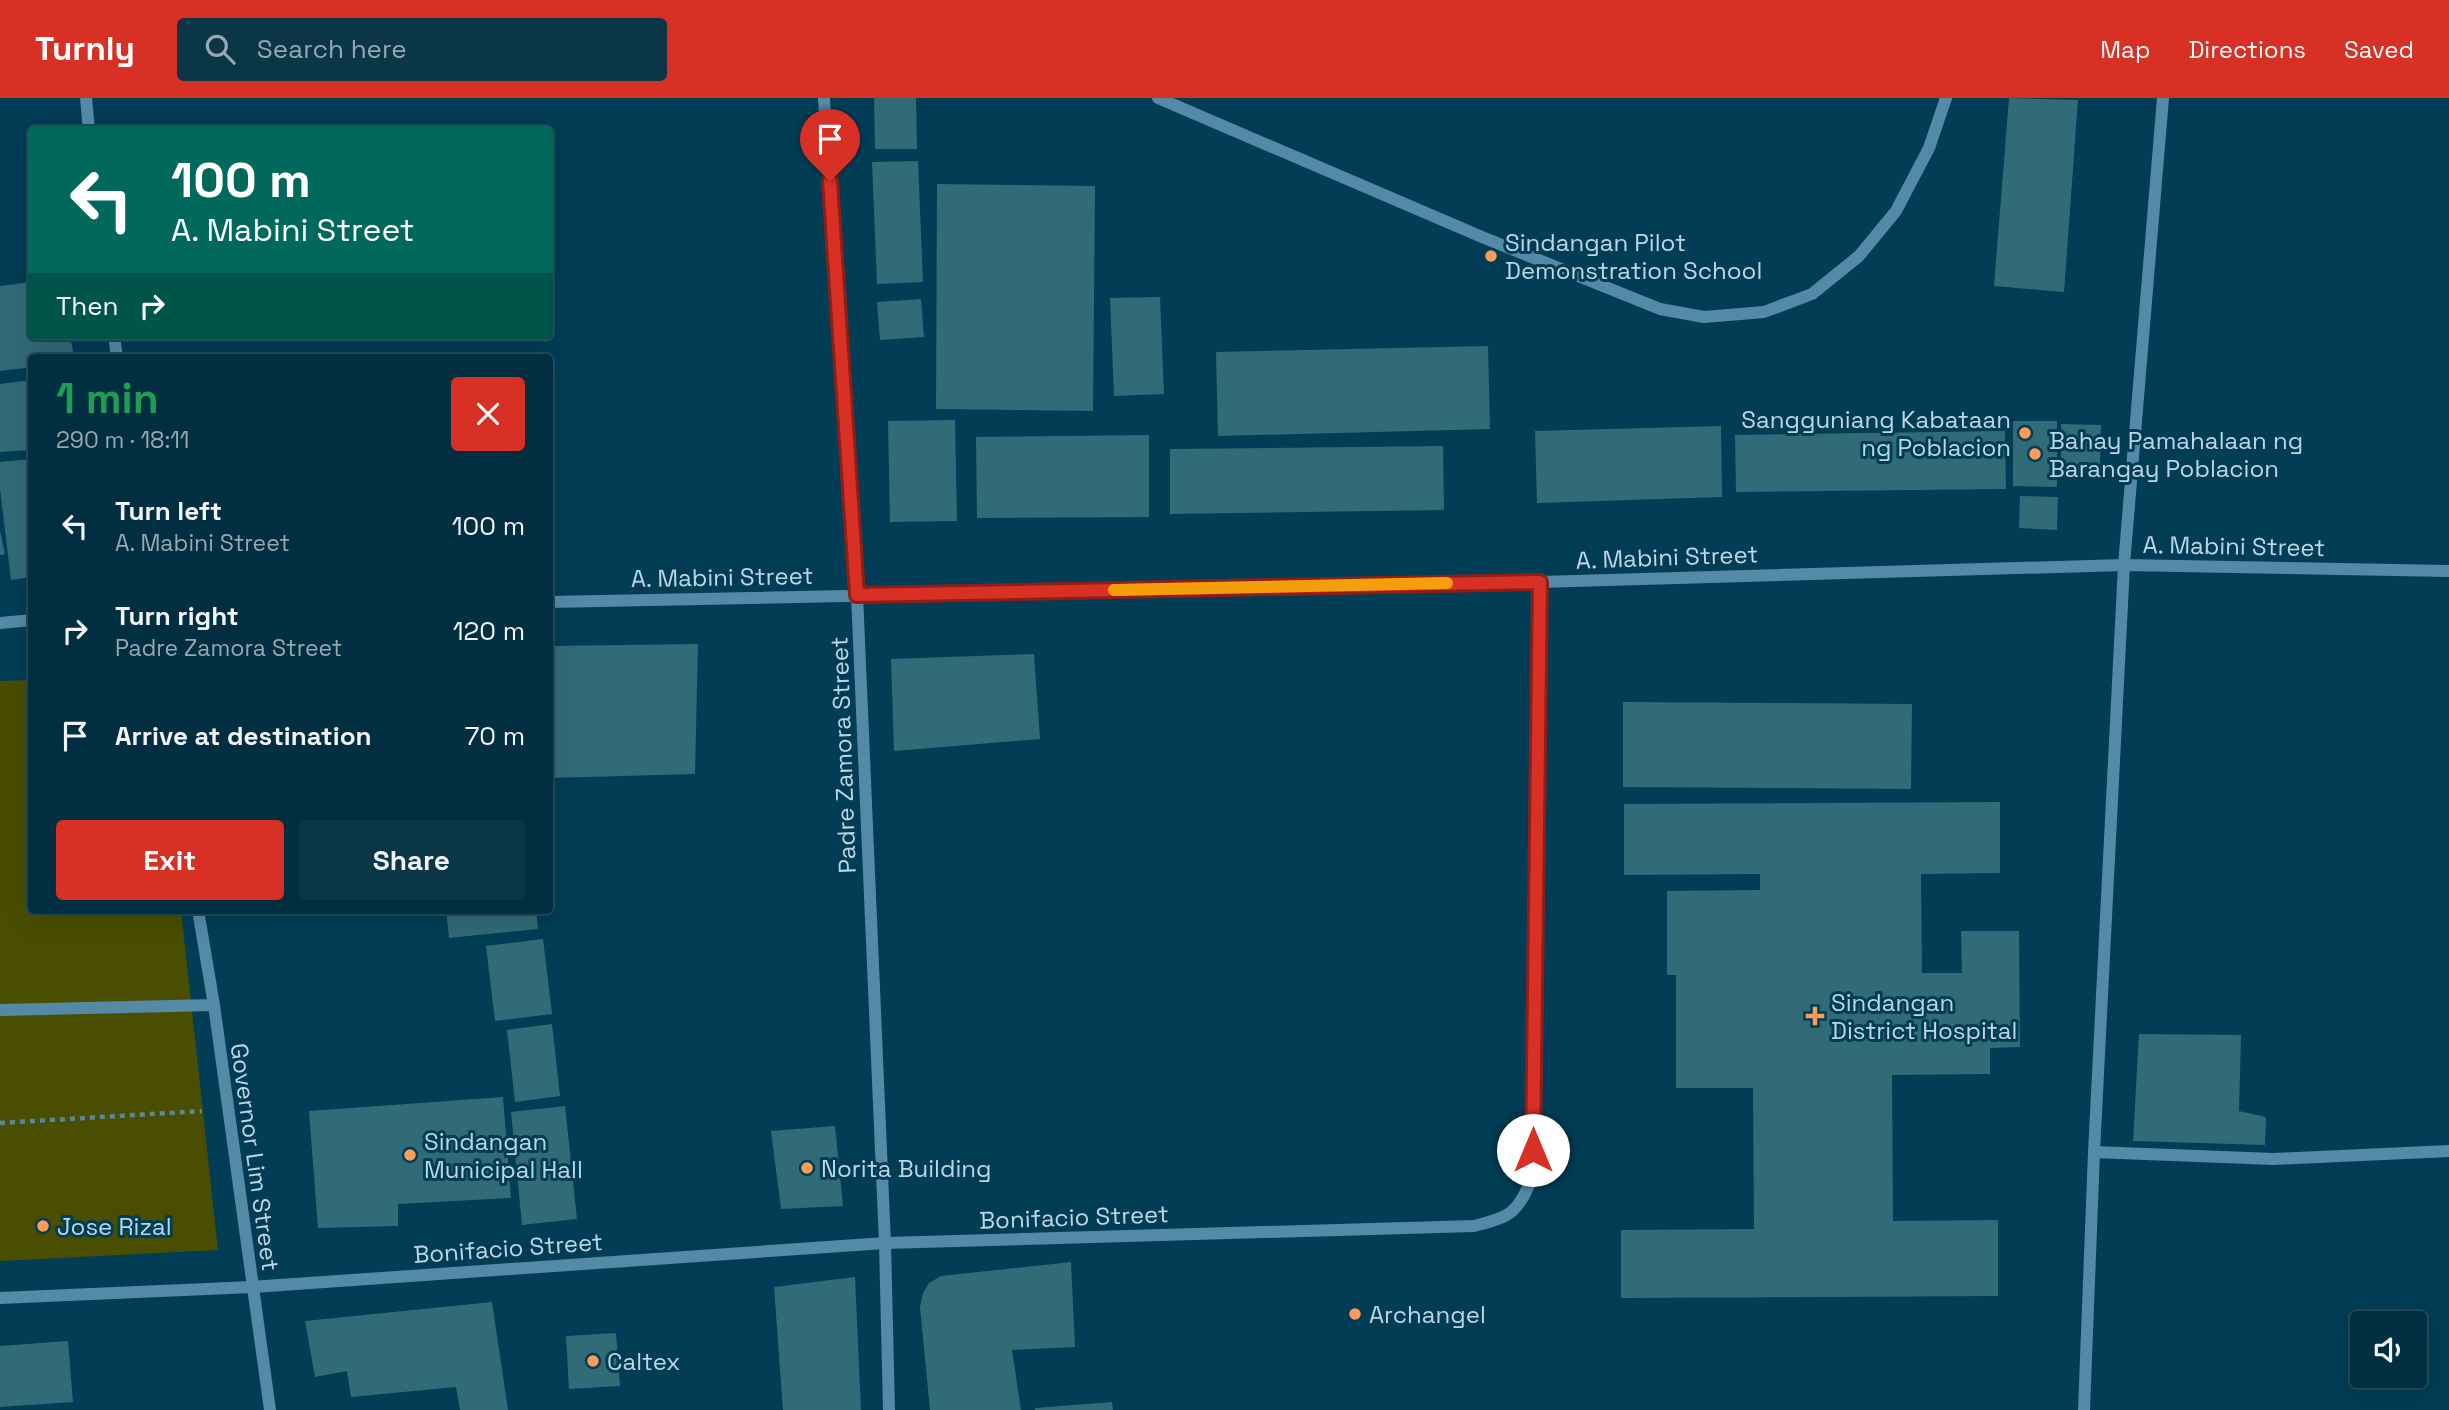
<!DOCTYPE html>
<meta charset="utf-8">
<style>
:root{--surface:#012e40;--page:#0b3647;--text:#f1f3f6;--muted:#96a8b1;--line:#234a59;--accent:#d93025}
body{margin:0;font-family:"Space Grotesk",sans-serif;background:var(--page);color:var(--text);height:100vh;display:flex;flex-direction:column;font-size:26px;white-space:nowrap}
*{box-sizing:border-box;margin:0}
p{font-size:23px;color:var(--muted)}
.icon{flex:none;width:38px;height:38px;fill:none;stroke:currentColor;stroke-width:2;stroke-linecap:round;stroke-linejoin:round}
.map{position:relative;flex:1;overflow:hidden}
.side{position:absolute;left:28px;top:256px;width:525px;height:560px;display:flex;flex-direction:column;background:var(--surface);border-radius:7px;box-shadow:0 7px 28px #0002,0 0 0 2px var(--line)}
.side>*{flex:none}
.top-card{position:absolute;left:28px;top:28px;width:525px;height:214px;border-radius:7px;box-shadow:0 7px 28px #0002,0 0 0 2px var(--line);background:#00695c;color:#fff;overflow:hidden}
.fabs{position:absolute;left:2350px;top:1213px;display:grid;gap:14px}
.fabs a{display:grid;place-items:center;width:77px;height:77px;border-radius:7px;background:var(--surface);box-shadow:0 7px 28px #0002,0 0 0 2px var(--line);font-size:35px}
.pin{position:absolute;display:grid;place-items:center;width:60px;height:60px;color:#fff;margin:-72px -30px;border-radius:50% 50% 50% 0;rotate:-45deg;box-shadow:0 0 7px #0007}
.pin .icon{rotate:45deg}
.me{position:absolute;width:77px;margin:-38px;rotate:0deg;stroke-linejoin:round;filter:drop-shadow(0 0 5px #0008)}
.turn{display:flex;align-items:center;gap:24px;height:147px;padding:0 28px;font-size:32px}
.turn .icon{width:91px;height:91px;stroke-width:2.5}
.turn b{display:block;font-size:49px;line-height:60px}
.then{display:flex;align-items:center;height:66px;padding:0 28px;background:#0003;gap:14px;font-size:26px}
.round{display:grid;place-items:center;flex:none;width:74px;height:74px;border-radius:7px;background:var(--page)}
.summary{display:flex;align-items:center;justify-content:space-between;height:119px;padding:0 28px}
h1{font-size:42px;font-weight:800;line-height:52px;color:#1e9e55}
.primary-button{display:flex;gap:14px;margin-top:auto;padding:14px 28px}
.primary-button a{flex:1;height:80px;border-radius:7px;background:var(--accent);color:#fff;font-size:28px;font-weight:800;line-height:80px;text-align:center}
.primary-button a+a{background:var(--page);color:var(--text)}
ul{padding:0;list-style:none}
li{display:flex;align-items:center;gap:21px;height:105px;padding:0 28px}
li div{flex:1}
li b{display:block;font-size:26px}
li em{font-style:normal}
header{display:flex;align-items:center;gap:42px;box-sizing:border-box;height:98px;padding:0 35px;background:var(--accent);color:#fff}
header strong{font-size:33px}
nav{display:flex;gap:38px;margin-inline-start:auto;font-size:24px}
.search{width:490px;height:63px;background:var(--page);display:flex;align-items:center;gap:18px;box-sizing:border-box;padding:0 24px;border-radius:7px;color:var(--muted);font-size:26px}
.map>svg:first-child{display:block}
.green{fill:#4a4e00}
.building{fill:#316b77}
.lines{fill:none;stroke-linecap:round;stroke-linejoin:round}
.path{stroke:#5b869a;stroke-width:4.5;stroke-dasharray:5 5;stroke-linecap:butt}
.minor{stroke:#558aa6;stroke-width:12}
.route-casing{stroke:#8d1f18;stroke-width:18}
.route{stroke:#d93025;stroke-width:12}
.slow{stroke:#f59e0b;stroke-width:12}
.poi-dot{fill:#fe9b58;stroke:#013d55;stroke-width:2.5}
.labels{text-anchor:middle;dominant-baseline:central;stroke-width:6;stroke-linejoin:round;paint-order:stroke}
.poi-label{font-size:24px;fill:#bcd6e5;stroke:#013d55;text-anchor:start}
.street-label{font-size:24px;fill:#bcd6e5;stroke:#013d55}
</style>
<header>
<strong>Turnly</strong>
<div class="search"><svg class="icon" aria-label="search" viewBox="0 0 24 24"><circle cx="10" cy="10" r="6"/><path d="M15 15l6 6"/></svg>Search here</div>
<nav><a>Map</a><a>Directions</a><a>Saved</a></nav>
</header>
<div class="map">
<svg width="2449" height="1312" viewBox="0 0 2449 1312">
<rect width="100%" height="100%" fill="#013d55"/>
<path class="green" d="M 31,582 L 32,812 L 181,812 L 218,1152 L 0,1163 L 0,583 Z"/>
<g class="building">
<path d="M 874,0 L 916,0 L 917,51 L 875,51 Z"/>
<path d="M 2009,0 L 2078,2 L 2064,194 L 1994,188 Z"/>
<path d="M 918,63 L 923,184 L 877,186 L 872,64 Z"/>
<path d="M 937,86 L 1095,88 L 1093,313 L 936,311 Z"/>
<path d="M 32,184 L 32,238 L 70,238 L 74,259 L 32,259 L 32,269 L 0,273 L 0,188 Z"/>
<path d="M 1160,199 L 1164,296 L 1114,298 L 1110,200 Z"/>
<path d="M 921,201 L 924,239 L 880,242 L 877,204 Z"/>
<path d="M 1488,248 L 1490,331 L 1218,338 L 1216,254 Z"/>
<path d="M 31,282 L 32,352 L 0,354 L 0,286 Z"/>
<path d="M 955,322 L 957,423 L 890,424 L 888,323 Z"/>
<path d="M 2013,323 L 2057,323 L 2057,389 L 2013,388 Z"/>
<path d="M 2061,326 L 2101,327 L 2100,367 L 2061,366 Z"/>
<path d="M 1721,328 L 1722,399 L 1537,405 L 1535,333 Z"/>
<path d="M 2005,333 L 2006,391 L 1736,394 L 1735,337 Z"/>
<path d="M 1149,337 L 1149,419 L 977,420 L 976,339 Z"/>
<path d="M 1443,348 L 1444,412 L 1170,416 L 1170,351 Z"/>
<path d="M 32,361 L 32,479 L 11,482 L 0,391 L 0,364 Z"/>
<path d="M 2020,398 L 2058,399 L 2057,432 L 2019,430 Z"/>
<path d="M 0,433 L 5,456 L 0,457 Z"/>
<path d="M 698,546 L 695,676 L 550,680 L 550,548 Z"/>
<path d="M 1034,556 L 1040,641 L 894,653 L 891,561 Z"/>
<path d="M 1623,604 L 1912,606 L 1911,691 L 1623,689 Z"/>
<path d="M 2000,704 L 2000,775 L 1921,776 L 1922,875 L 1962,875 L 1961,833 L 2019,833 L 2020,949 L 1990,950 L 1990,976 L 1892,977 L 1893,1123 L 1998,1122 L 1998,1198 L 1621,1200 L 1621,1132 L 1754,1131 L 1753,990 L 1676,990 L 1676,877 L 1667,877 L 1667,793 L 1760,792 L 1760,776 L 1624,777 L 1624,706 Z"/>
<path d="M 446,812 L 536,812 L 538,831 L 449,840 Z"/>
<path d="M 543,841 L 552,916 L 495,923 L 486,848 Z"/>
<path d="M 552,926 L 560,998 L 515,1004 L 507,932 Z"/>
<path d="M 2139,936 L 2241,937 L 2239,1013 L 2266,1019 L 2265,1047 L 2133,1043 Z"/>
<path d="M 503,999 L 511,1100 L 398,1106 L 398,1128 L 318,1130 L 309,1013 Z"/>
<path d="M 565,1008 L 577,1121 L 522,1127 L 511,1014 Z"/>
<path d="M 835,1028 L 843,1108 L 781,1111 L 771,1033 Z"/>
<path d="M 1071,1164 L 1075,1249 L 1012,1252 L 1021,1312 L 930,1312 L 920,1209 L 923,1195 L 929,1185 L 941,1178 Z"/>
<path d="M 855,1179 L 861,1312 L 783,1312 L 774,1189 Z"/>
<path d="M 492,1204 L 508,1312 L 460,1312 L 456,1289 L 351,1299 L 347,1273 L 315,1279 L 305,1223 Z"/>
<path d="M 616,1235 L 620,1288 L 569,1291 L 566,1238 Z"/>
<path d="M 68,1243 L 73,1304 L 0,1309 L 0,1248 Z"/>
<path d="M 1112,1304 L 1113,1312 L 1035,1312 L 1035,1310 Z"/>
</g>
<g class="lines">
<path class="path" d="M 0,1025 L 202,1013"/>
<g class="minor">
<path d="M 86,0 L 89,32"/>
<path d="M 824,0 L 857,497 L 885,1145 L 889,1312"/>
<path d="M 1158,0 L 1482,139 L 1660,211 L 1704,219 L 1764,214 L 1812,196 L 1859,158 L 1896,113 L 1929,50 L 1946,0"/>
<path d="M 114,238 L 117,259"/>
<path d="M 550,504 L 1540,484 L 2124,467 L 2449,473"/>
<path d="M 0,525 L 32,522"/>
<path d="M 198,812 L 214,907 L 270,1312"/>
<path d="M 0,912 L 214,907"/>
<path d="M 2094,1054 L 2274,1061 L 2449,1053"/>
<path d="M 0,1200 L 252,1189 L 885,1145 L 1474,1128 C 1513,1118 1517,1115 1533,1078 L 1540,484"/>
<path d="M 2084,1312 L 2094,1054 L 2124,467 L 2163,0"/>
</g>
</g>
<g class="lines">
<g class="route-casing">
<path id="route" d="M 830,83 L 857,497 L 1540,484 L 1533,1052"/>
</g>
<use href="#route" class="route"/>
<path class="slow" d="M 1114,492 L 1447,485"/>
</g>
<g class="poi-dot">
<circle cx="1491" cy="158" r="7"/>
<circle cx="2025" cy="335" r="7"/>
<circle cx="2035" cy="356" r="7"/>
<path d="M1811.5 907.5h7v7h7v7h-7v7h-7v-7h-7v-7h7z"/>
<circle cx="410" cy="1057" r="7"/>
<circle cx="807" cy="1070" r="7"/>
<circle cx="43" cy="1128" r="7"/>
<circle cx="1355" cy="1216" r="7"/>
<circle cx="593" cy="1263" r="7"/>
</g>
<g class="labels">
<g class="poi-label">
<text x="1505" y="144">Sindangan Pilot<tspan x="1505" dy="28">Demonstration School</tspan></text>
<text x="2011" y="321" text-anchor="end">Sangguniang Kabataan<tspan x="2011" dy="28">ng Poblacion</tspan></text>
<text x="2049" y="342">Bahay Pamahalaan ng<tspan x="2049" dy="28">Barangay Poblacion</tspan></text>
<text x="1831" y="904">Sindangan<tspan x="1831" dy="28">District Hospital</tspan></text>
<text x="424" y="1043">Sindangan<tspan x="424" dy="28">Municipal Hall</tspan></text>
<text x="821" y="1070">Norita Building</text>
<text x="57" y="1128">Jose Rizal</text>
<text x="1369" y="1216">Archangel</text>
<text x="607" y="1263">Caltex</text>
</g>
<g class="street-label">
<text transform="translate(2234 448) rotate(1)">A. Mabini Street</text>
<text transform="translate(1667 459) rotate(-2)">A. Mabini Street</text>
<text transform="translate(722 479) rotate(-1)">A. Mabini Street</text>
<text transform="translate(843 657) rotate(-92)">Padre Zamora Street</text>
<text transform="translate(255 1059) rotate(82)">Governor Lim Street</text>
<text transform="translate(1074 1119) rotate(-2)">Bonifacio Street</text>
<text transform="translate(508 1150) rotate(-4)">Bonifacio Street</text>
</g>
</g>
</svg>
<div class="fabs">
<a><svg class="icon" aria-label="sound" viewBox="0 0 24 24"><path d="M4 9h4l5-4v14l-5-4H4zM17 9q2 3 0 6"/></svg></a>
</div>
<div class="pin" style="left:830px;top:83px;background:#d93025"><svg class="icon" aria-label="arrive" viewBox="0 0 24 24"><path d="M6 21V4h12l-3 4 3 4H6"/></svg></div>
<svg class="me" style="left:1533px;top:1052px" viewBox="-20 -20 40 40"><circle r="19" fill="#fff"/><path d="M0-13L10 11 0 6-10 11z" fill="#d93025"/></svg>
<div class="top-card">
<div class="turn"><svg class="icon" aria-label="left" viewBox="0 0 24 24"><path d="M17 20v-9H6M10 6l-5 5 5 5"/></svg><div><b>100 m</b>A. Mabini Street</div></div>
<div class="then">Then<svg class="icon" aria-label="right" viewBox="0 0 24 24"><path d="M7 20v-9h11M14 6l5 5-5 5"/></svg></div>
</div>
<section class="side">
<div class="summary"><div><h1>1 min</h1><p>290 m · 18:11</p></div><a class="round" style="background:#d93025;color:#fff"><svg class="icon" aria-label="close" viewBox="0 0 24 24"><path d="M6 6l12 12M18 6L6 18"/></svg></a></div>
<ul>
<li><svg class="icon" aria-label="left" viewBox="0 0 24 24"><path d="M17 20v-9H6M10 6l-5 5 5 5"/></svg><div><b>Turn left</b><p>A. Mabini Street</p></div><em>100 m</em></li>
<li><svg class="icon" aria-label="right" viewBox="0 0 24 24"><path d="M7 20v-9h11M14 6l5 5-5 5"/></svg><div><b>Turn right</b><p>Padre Zamora Street</p></div><em>120 m</em></li>
<li><svg class="icon" aria-label="arrive" viewBox="0 0 24 24"><path d="M6 21V4h12l-3 4 3 4H6"/></svg><div><b>Arrive at destination</b></div><em>70 m</em></li>
</ul>
<div class="primary-button"><a>Exit</a><a>Share</a></div>
</section>
</div>
